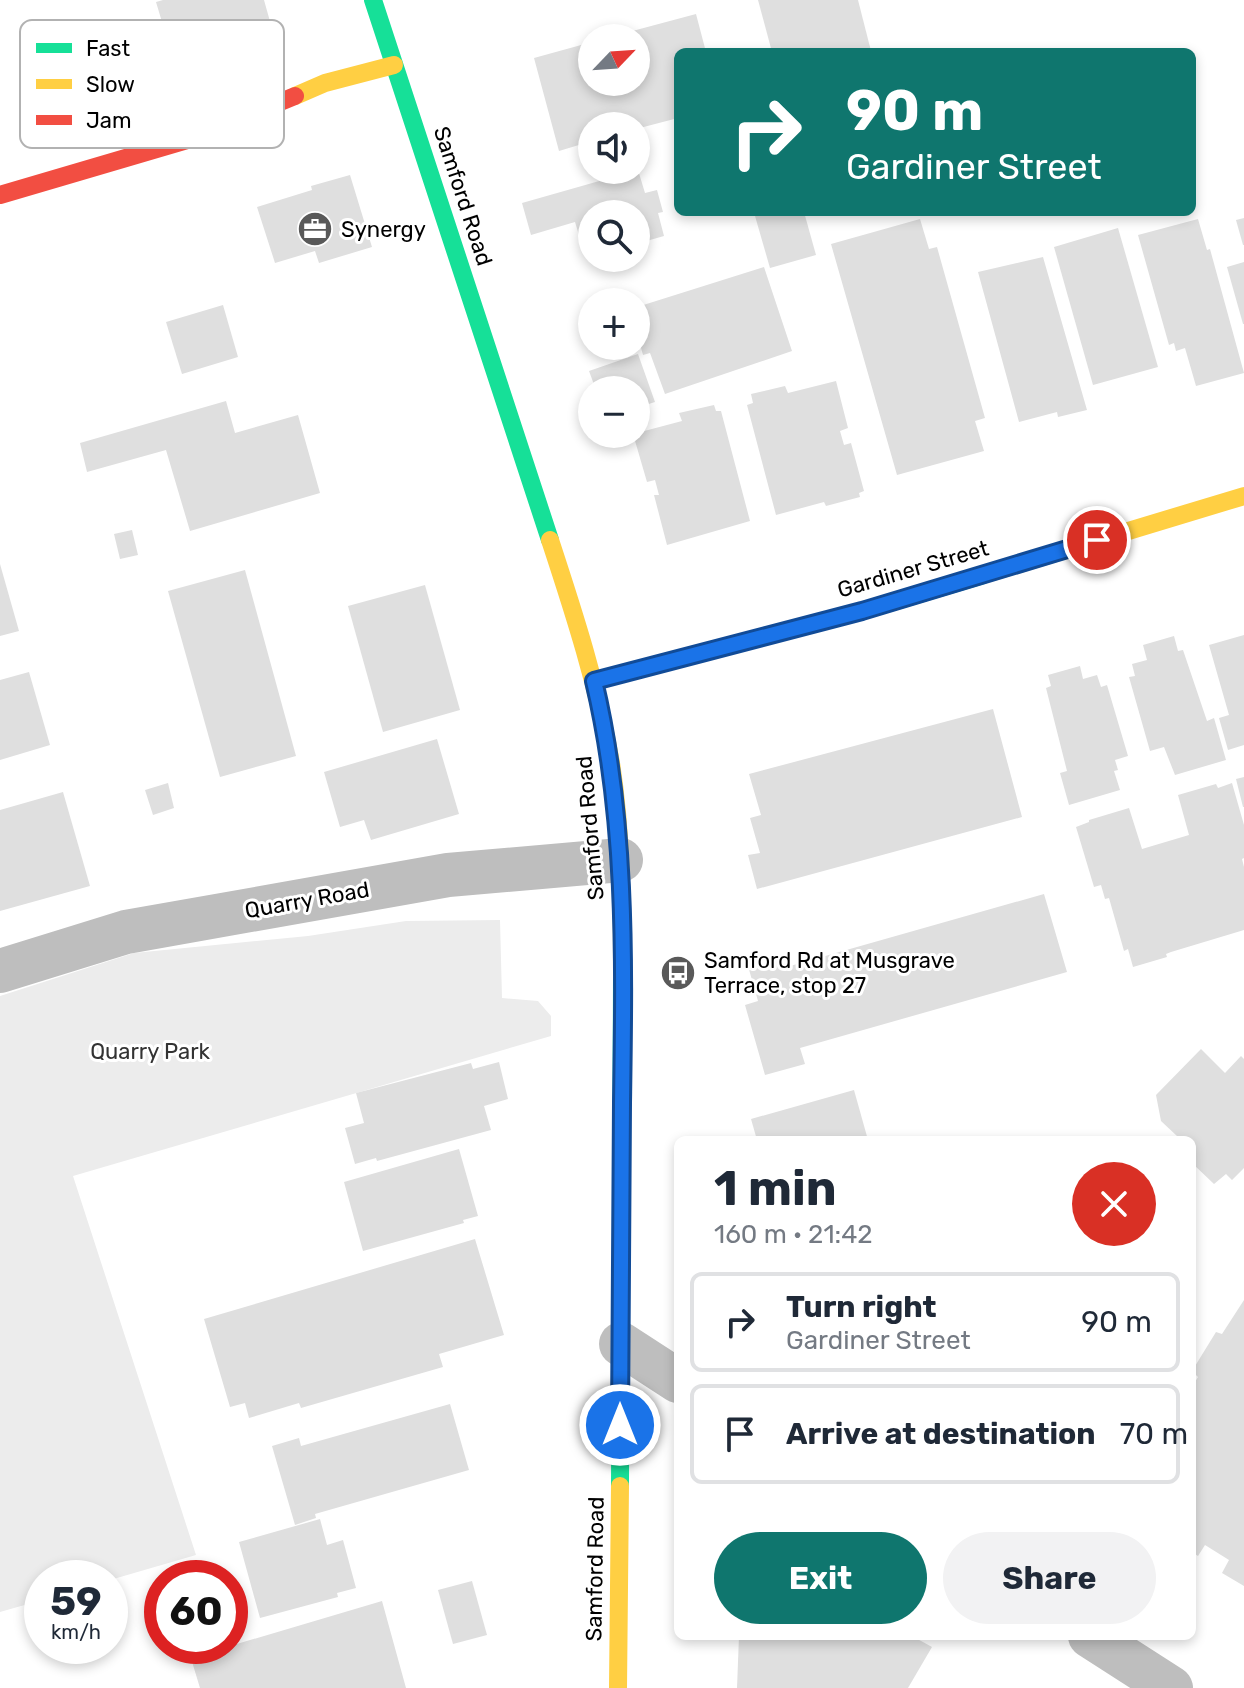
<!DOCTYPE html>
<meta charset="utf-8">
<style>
:root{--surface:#fff;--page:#f2f2f3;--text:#1f2937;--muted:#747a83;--line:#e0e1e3;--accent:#0f766e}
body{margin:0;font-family:Rubik,sans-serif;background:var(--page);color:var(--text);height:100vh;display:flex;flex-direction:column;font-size:30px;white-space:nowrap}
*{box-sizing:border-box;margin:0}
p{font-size:26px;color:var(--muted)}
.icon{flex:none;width:44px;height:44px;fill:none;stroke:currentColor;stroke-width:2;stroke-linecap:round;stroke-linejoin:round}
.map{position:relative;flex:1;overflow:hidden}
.panel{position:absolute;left:674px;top:1136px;width:522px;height:504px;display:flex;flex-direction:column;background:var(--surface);border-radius:12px;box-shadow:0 4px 12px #0003}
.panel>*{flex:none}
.banner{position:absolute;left:674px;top:48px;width:522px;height:168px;border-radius:12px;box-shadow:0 4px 12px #0003;background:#0f766e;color:#fff;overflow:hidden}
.needle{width:52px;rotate:65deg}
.tools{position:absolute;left:578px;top:24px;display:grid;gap:16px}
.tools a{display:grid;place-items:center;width:72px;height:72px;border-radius:50%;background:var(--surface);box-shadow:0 4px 12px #0003;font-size:40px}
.speed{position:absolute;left:24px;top:1560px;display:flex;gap:16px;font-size:40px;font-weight:700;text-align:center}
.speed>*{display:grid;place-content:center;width:104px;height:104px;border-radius:50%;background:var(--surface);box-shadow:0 4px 12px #0003;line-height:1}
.speed small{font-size:20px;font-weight:400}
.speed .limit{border:12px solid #d22;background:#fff;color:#111}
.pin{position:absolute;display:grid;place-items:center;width:68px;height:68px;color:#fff;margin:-34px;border:4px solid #fff;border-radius:50%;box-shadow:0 2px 8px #0007}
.me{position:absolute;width:88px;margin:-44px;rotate:0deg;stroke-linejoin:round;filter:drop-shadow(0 0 6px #0008)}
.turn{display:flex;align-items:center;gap:28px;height:168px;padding:0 40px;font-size:36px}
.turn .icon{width:104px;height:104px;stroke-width:2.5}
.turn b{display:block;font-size:56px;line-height:68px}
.round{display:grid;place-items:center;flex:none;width:84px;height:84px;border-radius:42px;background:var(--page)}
.overview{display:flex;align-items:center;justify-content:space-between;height:136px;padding:0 40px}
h1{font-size:48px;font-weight:700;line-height:60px}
.button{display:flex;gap:16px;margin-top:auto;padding:16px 40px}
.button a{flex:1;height:92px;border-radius:48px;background:var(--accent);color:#fff;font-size:32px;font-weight:700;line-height:92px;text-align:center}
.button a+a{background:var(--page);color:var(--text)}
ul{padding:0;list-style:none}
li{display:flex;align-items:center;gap:24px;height:100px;margin:0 16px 12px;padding:0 24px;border:4px solid var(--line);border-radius:12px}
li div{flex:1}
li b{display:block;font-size:30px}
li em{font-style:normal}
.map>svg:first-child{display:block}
.green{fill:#ececec}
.building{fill:#dfdfdf}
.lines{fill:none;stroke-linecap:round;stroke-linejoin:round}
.street{stroke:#bebebe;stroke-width:44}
.fast{stroke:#16e098;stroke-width:18}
.slow{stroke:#ffcf43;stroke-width:18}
.jam{stroke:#f24e42;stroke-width:18}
.route-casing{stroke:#114b97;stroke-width:20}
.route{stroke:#1a73e8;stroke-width:14}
.labels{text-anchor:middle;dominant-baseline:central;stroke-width:6;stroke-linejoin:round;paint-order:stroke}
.street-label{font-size:22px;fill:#000;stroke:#fff}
.poi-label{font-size:22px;fill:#000;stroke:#fff;text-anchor:start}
.park-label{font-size:22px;fill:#333;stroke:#fff}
.key{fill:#fff;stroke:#b2b2b2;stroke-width:2}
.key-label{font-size:22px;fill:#000}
</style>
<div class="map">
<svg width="1244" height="1688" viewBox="0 0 1244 1688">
<rect width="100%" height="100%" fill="#fff"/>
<path class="green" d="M 500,920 L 502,998 L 538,1001 L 551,1016 L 551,1036 L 73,1176 L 196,1555 L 110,1580 L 110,1578 L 42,1578 L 42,1600 L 0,1612 L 0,996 L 134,953 L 308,936 L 406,921 Z"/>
<g class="building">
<path d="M 163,0 L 264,0 L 271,25 L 188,50 L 181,28 L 165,32 L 156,2 Z"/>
<path d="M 758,0 L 858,0 L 871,51 L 772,52 Z"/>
<path d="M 696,14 L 706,52 L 678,52 L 678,118 L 636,129 L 636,126 L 592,126 L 592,141 L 559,151 L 534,58 L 592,42 L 592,82 L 636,82 L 636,38 L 610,37 Z"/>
<path d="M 638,170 L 645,193 L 657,190 L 663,212 L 658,213 L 664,236 L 636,244 L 636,214 L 592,214 L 592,256 L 586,258 L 575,222 L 531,235 L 522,203 Z"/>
<path d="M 350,175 L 372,247 L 319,263 L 315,251 L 275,263 L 257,207 L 312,190 L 311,186 Z"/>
<path d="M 771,212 L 804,212 L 816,255 L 770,268 L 755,216 Z"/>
<path d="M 1244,218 L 1244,245 L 1243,245 L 1236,220 Z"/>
<path d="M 920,219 L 929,249 L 937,247 L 985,418 L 975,421 L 984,451 L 897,475 L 831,244 Z"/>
<path d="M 1198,219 L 1207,250 L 1210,249 L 1244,373 L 1196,386 L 1185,348 L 1176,351 L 1174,343 L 1169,345 L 1138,235 Z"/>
<path d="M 1118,228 L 1158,367 L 1093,385 L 1054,247 Z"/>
<path d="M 1043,257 L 1087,410 L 1058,417 L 1057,412 L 1019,422 L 978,272 Z"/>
<path d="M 1244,262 L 1244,324 L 1243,324 L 1227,267 Z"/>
<path d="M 764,267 L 792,351 L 665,394 L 650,353 L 643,355 L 638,337 L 645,334 L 637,307 Z"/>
<path d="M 223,305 L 238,357 L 182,374 L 166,322 Z"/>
<path d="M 638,354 L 655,402 L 636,408 L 636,390 L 596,390 L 589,371 Z"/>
<path d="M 836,381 L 848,428 L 840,431 L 844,445 L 851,443 L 864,491 L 859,493 L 860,497 L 826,506 L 824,502 L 776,515 L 747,405 L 753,403 L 751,394 L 785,386 L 788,393 Z"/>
<path d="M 226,401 L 235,433 L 298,415 L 320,493 L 190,531 L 166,450 L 87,472 L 80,443 Z"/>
<path d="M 714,405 L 716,411 L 721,411 L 750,521 L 667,545 L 654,495 L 659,495 L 655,480 L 647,482 L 633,434 L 682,421 L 679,413 Z"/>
<path d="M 132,530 L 138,555 L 120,559 L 114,534 Z"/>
<path d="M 0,564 L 19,631 L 0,636 Z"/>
<path d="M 245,570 L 296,756 L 220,777 L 168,591 Z"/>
<path d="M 425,585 L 460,710 L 383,732 L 348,606 Z"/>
<path d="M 1244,635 L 1244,745 L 1228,750 L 1219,718 L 1229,715 L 1209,645 Z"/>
<path d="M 1174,636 L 1178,651 L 1183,650 L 1207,721 L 1214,718 L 1226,760 L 1175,775 L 1164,747 L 1150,751 L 1129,677 L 1135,676 L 1132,664 L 1147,660 L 1143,645 Z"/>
<path d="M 1080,666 L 1083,679 L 1097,675 L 1101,687 L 1107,685 L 1128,756 L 1115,760 L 1118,770 L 1114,771 L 1120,790 L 1069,805 L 1060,773 L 1067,771 L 1046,688 L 1051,686 L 1048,675 Z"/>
<path d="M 29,672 L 50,745 L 0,760 L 0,680 Z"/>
<path d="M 993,709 L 1022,817 L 757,889 L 748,855 L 760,853 L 750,818 L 761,815 L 749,774 Z"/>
<path d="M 437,739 L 459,814 L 371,840 L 364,820 L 340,827 L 324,772 Z"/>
<path d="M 1244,777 L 1244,807 L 1243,807 L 1236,779 Z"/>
<path d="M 168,783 L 174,808 L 153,815 L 145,790 Z"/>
<path d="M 1232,783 L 1244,825 L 1244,858 L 1242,859 L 1244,867 L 1244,930 L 1171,952 L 1166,954 L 1167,957 L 1133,967 L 1128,949 L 1124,951 L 1109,898 L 1105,899 L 1101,885 L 1094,887 L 1076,827 L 1089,822 L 1089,820 L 1129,808 L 1142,849 L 1189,835 L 1178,795 L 1216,784 L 1218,788 Z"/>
<path d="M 63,792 L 90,886 L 0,911 L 0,810 Z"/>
<path d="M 1044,894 L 1067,972 L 800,1048 L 805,1064 L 765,1075 L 745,1005 L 758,1001 L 748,966 L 780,956 L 783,968 Z"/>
<path d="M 1201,1049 L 1225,1073 L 1241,1056 L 1244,1059 L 1244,1168 L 1232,1180 L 1226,1174 L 1214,1184 L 1192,1163 L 1192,1140 L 1173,1140 L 1177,1136 L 1161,1121 L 1156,1095 Z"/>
<path d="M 499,1062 L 508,1099 L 484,1106 L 491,1130 L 377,1161 L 376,1158 L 355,1164 L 345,1128 L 364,1123 L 356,1093 L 471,1063 L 473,1069 Z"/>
<path d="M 854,1090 L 868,1140 L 757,1140 L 751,1119 Z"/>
<path d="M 459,1149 L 478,1216 L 463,1220 L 464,1223 L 363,1251 L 344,1182 Z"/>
<path d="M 475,1239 L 504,1335 L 439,1354 L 443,1367 L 301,1408 L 299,1403 L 249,1418 L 245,1403 L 230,1407 L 204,1319 Z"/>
<path d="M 1244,1300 L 1244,1586 L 1222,1573 L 1229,1560 L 1205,1545 L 1198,1556 L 1192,1552 L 1192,1387 L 1198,1377 L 1192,1371 L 1216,1332 L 1222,1334 Z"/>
<path d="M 450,1404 L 469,1470 L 315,1514 L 316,1518 L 295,1525 L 272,1446 L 299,1438 L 301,1446 Z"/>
<path d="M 320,1519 L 327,1545 L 343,1540 L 356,1588 L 337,1593 L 338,1597 L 260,1618 L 239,1542 Z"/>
<path d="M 472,1581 L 487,1635 L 453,1644 L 438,1590 Z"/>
<path d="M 382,1601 L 406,1688 L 200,1688 L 190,1655 L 230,1646 Z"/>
<path d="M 739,1636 L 912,1636 L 932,1647 L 908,1688 L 737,1688 Z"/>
</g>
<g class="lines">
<g class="street">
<path d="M 0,971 L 126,932 L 448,875 L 621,860"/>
<path d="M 621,1344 L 678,1381"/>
<path d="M 1090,1636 L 1171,1688"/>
</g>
<g class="fast">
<path d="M 373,0 L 550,540"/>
<path d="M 594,681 L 862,611 L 983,575"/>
<path d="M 620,1486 L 622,976"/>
</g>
<g class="slow">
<path d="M 295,96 L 325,83 L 394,65"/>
<path d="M 550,540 C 574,613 598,687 611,763 C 622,834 622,905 622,976"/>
<path d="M 983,575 L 1244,496"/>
<path d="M 618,1688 L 620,1486"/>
</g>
<path class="jam" d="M 0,195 L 187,140 L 295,96"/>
</g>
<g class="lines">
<g class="route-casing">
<path id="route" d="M 620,1425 C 621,1318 621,1210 622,1103 C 624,962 627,819 594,681 L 862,611 L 1097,540"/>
</g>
<use href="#route" class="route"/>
</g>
<defs>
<g id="office-disc" transform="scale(1.8)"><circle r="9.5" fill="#595959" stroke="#fff"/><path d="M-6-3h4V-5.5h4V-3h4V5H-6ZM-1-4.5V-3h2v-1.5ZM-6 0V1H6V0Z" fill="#fff"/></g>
<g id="bus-disc" transform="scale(1.8)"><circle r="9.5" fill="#595959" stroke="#fff"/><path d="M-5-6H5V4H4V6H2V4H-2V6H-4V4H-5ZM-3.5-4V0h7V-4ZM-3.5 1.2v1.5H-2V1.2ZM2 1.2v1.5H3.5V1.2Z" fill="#fff"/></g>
</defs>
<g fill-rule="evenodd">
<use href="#office-disc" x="315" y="229"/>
<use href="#bus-disc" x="678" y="973"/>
</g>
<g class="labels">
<g class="street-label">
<text transform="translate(463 196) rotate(72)">Samford Road</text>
<text transform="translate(913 569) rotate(-16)">Gardiner Street</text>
<text transform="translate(590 828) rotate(-95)">Samford Road</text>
<text transform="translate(307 900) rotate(-10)">Quarry Road</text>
<text transform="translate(595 1569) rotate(-89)">Samford Road</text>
</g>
<g class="poi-label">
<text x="341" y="229">Synergy</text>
<text x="704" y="960">Samford Rd at Musgrave<tspan x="704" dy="25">Terrace, stop 27</tspan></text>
</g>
<g class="park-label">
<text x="150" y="1051">Quarry Park</text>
</g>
</g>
<rect x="20" y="20" width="264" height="128" rx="12" class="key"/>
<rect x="36" y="43" width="36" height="10" fill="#16e098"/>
<rect x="36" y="79" width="36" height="10" fill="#ffcf43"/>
<rect x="36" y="115" width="36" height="10" fill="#f24e42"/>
<g class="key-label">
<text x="86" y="56">Fast</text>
<text x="86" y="92">Slow</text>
<text x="86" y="128">Jam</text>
</g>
</svg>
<div class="tools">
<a><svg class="needle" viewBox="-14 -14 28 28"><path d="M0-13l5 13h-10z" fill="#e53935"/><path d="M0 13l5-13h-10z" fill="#747a83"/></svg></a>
<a><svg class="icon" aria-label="sound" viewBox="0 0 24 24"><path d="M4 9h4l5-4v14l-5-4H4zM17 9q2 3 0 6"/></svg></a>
<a><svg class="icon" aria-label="search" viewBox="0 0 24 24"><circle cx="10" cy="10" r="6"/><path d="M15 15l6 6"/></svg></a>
<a>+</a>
<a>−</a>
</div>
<div class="speed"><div>59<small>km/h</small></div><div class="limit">60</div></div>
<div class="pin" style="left:1097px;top:540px;background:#d93025"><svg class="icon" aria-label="arrive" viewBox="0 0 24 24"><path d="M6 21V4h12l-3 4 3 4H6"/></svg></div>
<svg class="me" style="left:620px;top:1425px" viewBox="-20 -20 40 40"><circle r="17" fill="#1a73e8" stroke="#fff" stroke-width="3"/><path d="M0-11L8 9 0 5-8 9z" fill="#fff"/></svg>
<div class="banner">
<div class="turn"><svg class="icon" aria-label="right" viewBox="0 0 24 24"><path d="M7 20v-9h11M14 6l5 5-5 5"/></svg><div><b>90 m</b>Gardiner Street</div></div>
</div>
<section class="panel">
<div class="overview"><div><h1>1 min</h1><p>160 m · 21:42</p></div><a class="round" style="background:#d93025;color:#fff"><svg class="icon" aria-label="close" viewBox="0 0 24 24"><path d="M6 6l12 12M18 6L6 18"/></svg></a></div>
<ul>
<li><svg class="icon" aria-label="right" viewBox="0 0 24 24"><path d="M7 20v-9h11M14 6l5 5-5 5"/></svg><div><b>Turn right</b><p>Gardiner Street</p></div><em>90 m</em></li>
<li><svg class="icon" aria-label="arrive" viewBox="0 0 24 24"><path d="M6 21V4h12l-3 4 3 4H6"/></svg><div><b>Arrive at destination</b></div><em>70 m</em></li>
</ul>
<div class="button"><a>Exit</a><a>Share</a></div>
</section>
</div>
